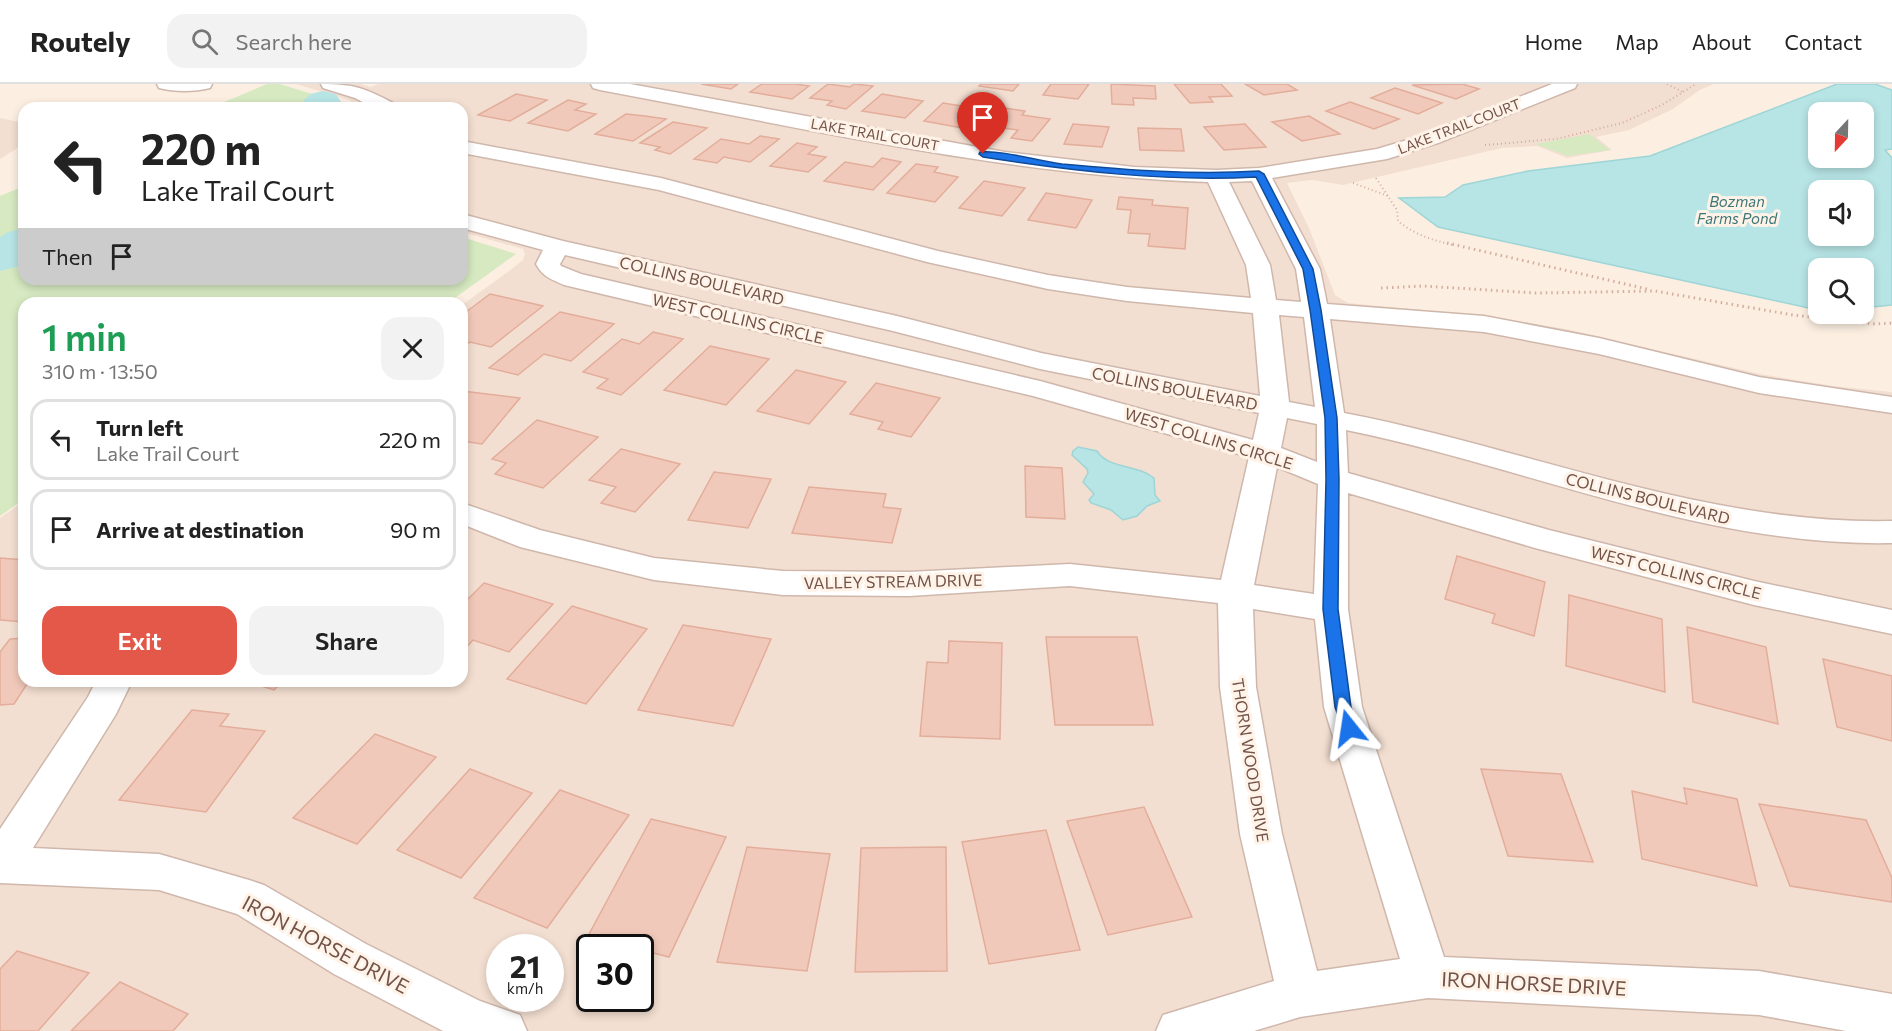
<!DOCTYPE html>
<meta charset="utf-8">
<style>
:root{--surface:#fff;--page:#f2f2f2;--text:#222;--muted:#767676;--line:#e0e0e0;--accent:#e45849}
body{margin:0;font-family:Commissioner,sans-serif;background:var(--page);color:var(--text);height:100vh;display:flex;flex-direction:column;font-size:22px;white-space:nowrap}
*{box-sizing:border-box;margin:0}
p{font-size:20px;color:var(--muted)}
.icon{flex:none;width:33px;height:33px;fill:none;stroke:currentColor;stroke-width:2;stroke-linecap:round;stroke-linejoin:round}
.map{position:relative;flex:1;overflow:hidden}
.details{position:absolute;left:18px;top:213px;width:450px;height:390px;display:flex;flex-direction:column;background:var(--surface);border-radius:18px;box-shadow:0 3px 9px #0003}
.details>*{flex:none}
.hud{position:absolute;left:18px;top:18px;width:450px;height:183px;border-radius:18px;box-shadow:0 3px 9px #0003;background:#fff;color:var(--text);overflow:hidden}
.needle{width:39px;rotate:202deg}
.buttons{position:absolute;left:1808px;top:18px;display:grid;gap:12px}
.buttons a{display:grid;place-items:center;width:66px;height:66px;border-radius:12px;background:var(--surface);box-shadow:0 3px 9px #0003;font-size:30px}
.speed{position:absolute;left:486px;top:850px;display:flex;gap:12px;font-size:30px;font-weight:700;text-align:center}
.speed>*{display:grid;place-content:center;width:78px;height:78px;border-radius:50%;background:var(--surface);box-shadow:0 3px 9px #0003;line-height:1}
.speed small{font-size:15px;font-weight:400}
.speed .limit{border:3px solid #111;border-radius:9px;background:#fff;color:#111}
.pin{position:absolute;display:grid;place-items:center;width:51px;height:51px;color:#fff;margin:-62px -26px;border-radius:50% 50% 50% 0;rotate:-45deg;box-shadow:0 0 6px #0007}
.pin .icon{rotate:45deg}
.me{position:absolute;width:66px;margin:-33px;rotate:345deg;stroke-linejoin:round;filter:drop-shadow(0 0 4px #0008)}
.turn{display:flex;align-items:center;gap:21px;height:126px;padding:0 24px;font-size:27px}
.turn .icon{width:78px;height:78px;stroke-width:2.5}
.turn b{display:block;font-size:42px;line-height:51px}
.then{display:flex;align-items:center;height:57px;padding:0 24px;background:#0003;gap:12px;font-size:22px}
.round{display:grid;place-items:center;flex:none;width:63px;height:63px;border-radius:18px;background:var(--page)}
.headline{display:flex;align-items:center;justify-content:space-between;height:102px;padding:0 24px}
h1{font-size:36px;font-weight:600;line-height:45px;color:#1e9e55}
.button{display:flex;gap:12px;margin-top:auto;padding:12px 24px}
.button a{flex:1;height:69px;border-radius:18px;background:var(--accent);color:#fff;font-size:24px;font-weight:600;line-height:69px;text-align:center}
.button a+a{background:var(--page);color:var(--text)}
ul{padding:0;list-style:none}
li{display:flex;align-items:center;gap:18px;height:81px;margin:0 12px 9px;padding:0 12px;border:3px solid var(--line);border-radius:18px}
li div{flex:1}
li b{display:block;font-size:22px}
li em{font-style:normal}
header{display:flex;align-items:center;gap:36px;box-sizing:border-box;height:84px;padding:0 30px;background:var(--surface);border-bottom:2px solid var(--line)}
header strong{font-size:28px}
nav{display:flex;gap:33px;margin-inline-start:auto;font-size:21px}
.search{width:420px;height:54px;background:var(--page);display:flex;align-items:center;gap:15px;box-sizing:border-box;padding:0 21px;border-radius:18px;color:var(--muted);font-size:22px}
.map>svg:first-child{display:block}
.residential{fill:#f3dfd1;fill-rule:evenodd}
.green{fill:#d6e9c1}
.water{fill:#b7e4e5;stroke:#9ed5d6;stroke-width:1.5;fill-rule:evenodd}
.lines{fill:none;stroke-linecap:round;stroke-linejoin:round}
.river{fill:#b7e4e5;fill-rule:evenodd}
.building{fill:#f1c9ba;stroke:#e3ad9b;stroke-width:1.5}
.minor-casing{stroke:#cfb7ac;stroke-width:3}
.path-far1{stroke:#d5ac9e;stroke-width:2;stroke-dasharray:1 3;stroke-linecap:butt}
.path{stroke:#d5ac9e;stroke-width:3;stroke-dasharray:1.5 4;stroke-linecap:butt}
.minor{fill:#fff;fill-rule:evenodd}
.route{fill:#1a73e8;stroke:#114b97;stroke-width:1.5}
.labels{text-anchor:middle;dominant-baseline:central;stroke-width:6;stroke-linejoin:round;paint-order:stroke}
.far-street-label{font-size:14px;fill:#735349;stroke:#fff3e8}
.far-water-label{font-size:15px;font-style:italic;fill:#3d7678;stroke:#fff3e8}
.street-label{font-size:16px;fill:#735349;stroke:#fff3e8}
.near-street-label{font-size:20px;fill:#735349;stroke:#fff3e8}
</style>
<header>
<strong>Routely</strong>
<div class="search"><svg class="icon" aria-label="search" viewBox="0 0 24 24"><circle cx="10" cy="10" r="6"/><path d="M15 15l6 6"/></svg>Search here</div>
<nav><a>Home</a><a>Map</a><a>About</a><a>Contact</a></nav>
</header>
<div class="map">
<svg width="1892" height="947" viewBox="0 0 1892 947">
<rect width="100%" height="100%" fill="#fcefe2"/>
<g class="residential">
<path d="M 296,0 L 361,0 L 371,3 L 378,0 L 1714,0 L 1700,6 L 1673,25 L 1629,46 L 1596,53 L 1612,66 L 1567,74 L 1537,62 L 1502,64 L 1343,101 L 1312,96 L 1287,99 L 1309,144 L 1335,211 L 1348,219 L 1489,232 L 1566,245 L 1760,290 L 1833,302 L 1892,308 L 1892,947 L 0,947 L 0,434 L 24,417 L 24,597 L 462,597 L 462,221 L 509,187 L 523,176 L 525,170 L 523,165 L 462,148 L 462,24 L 361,24 L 349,16 ZM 500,864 L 550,864 L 550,915 L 500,915 ZM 590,864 L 640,864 L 640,915 L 590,915 Z"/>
<path d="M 0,34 L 24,39 L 24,60 L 0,75 Z"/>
</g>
<g class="green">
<path d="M 267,0 L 280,0 L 357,24 L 210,24 Z"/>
<path d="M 1589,50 L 1610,66 L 1568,72 L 1535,60 Z"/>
<path d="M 24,102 L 24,195 L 462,195 L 462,153 L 516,170 L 448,219 L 24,219 L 24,415 L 0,432 L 0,112 Z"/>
</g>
<g class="water">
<path d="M 1837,0 L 1875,0 L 1892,6 L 1892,65 L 1885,66 L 1892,74 L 1892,221 L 1863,224 L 1863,184 L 1818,184 L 1818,226 L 1438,143 L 1399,114 L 1445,113 L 1463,101 L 1528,87 L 1650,72 ZM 1818,28 L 1863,28 L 1863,74 L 1818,74 ZM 1818,106 L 1863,106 L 1863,152 L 1818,152 Z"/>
<path d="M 1078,363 L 1097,367 C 1108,385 1137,380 1154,394 L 1155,411 L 1160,417 L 1147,422 L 1137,432 L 1123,436 L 1111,426 L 1091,419 L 1089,416 L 1094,410 L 1083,398 L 1088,389 L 1087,385 L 1072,371 L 1073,367 Z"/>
</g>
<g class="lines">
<g class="river">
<path d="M 323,7 L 336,10 L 341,18 L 337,24 L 297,24 L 310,10 Z"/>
<path d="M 24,144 L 24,177 L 16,183 L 0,187 L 0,153 L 8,148 Z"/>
</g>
</g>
<g class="building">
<path d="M 701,0 L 738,0 L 731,5 Z"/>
<path d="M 762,0 L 795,0 L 809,2 L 792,15 L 750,8 Z"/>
<path d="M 828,0 L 850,3 L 854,0 L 873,2 L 846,25 L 827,21 L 832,17 L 810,14 Z"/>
<path d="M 981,0 L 1019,0 L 1013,7 L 979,2 Z"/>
<path d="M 1051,0 L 1089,0 L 1078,15 L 1043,11 Z"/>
<path d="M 1111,0 L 1155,2 L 1156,15 L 1133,14 L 1134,21 L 1112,20 Z"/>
<path d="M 1174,0 L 1221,0 L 1232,12 L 1209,13 L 1213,18 L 1190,19 Z"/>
<path d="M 1245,0 L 1287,0 L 1297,6 L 1264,11 Z"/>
<path d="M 1462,0 L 1479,5 L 1456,15 L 1412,1 Z"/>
<path d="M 1395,4 L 1442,19 L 1418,30 L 1371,14 Z"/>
<path d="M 516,10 L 547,16 L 510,37 L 478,31 Z"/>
<path d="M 882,10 L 923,17 L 905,34 L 862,27 Z"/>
<path d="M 568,16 L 586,20 L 575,26 L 596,30 L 568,47 L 528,39 Z"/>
<path d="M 1350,18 L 1399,35 L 1374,45 L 1326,27 Z"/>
<path d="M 943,19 L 981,25 L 962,44 L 924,37 Z"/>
<path d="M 1004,24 L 1025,27 L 1022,31 L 1050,35 L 1032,57 L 1011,54 L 1018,46 L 988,42 Z"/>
<path d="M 626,30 L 645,32 L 666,35 L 633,57 L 595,50 Z"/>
<path d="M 1309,32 L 1340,50 L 1302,57 L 1272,38 Z"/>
<path d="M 673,38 L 707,44 L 670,70 L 655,66 L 660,63 L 640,59 Z"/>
<path d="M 1073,40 L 1109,43 L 1102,63 L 1064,60 Z"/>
<path d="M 1245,40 L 1266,63 L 1224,66 L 1204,43 Z"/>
<path d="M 1138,44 L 1181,45 L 1184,67 L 1140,66 Z"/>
<path d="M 760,52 L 779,55 L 750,78 L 724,73 L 717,79 L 694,75 L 721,55 L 749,60 Z"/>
<path d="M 797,59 L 817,63 L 808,70 L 826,73 L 808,88 L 770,82 Z"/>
<path d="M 882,74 L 901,78 L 873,106 L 824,97 L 845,78 L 873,83 Z"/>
<path d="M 916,80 L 938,83 L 934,88 L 958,93 L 935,118 L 887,109 Z"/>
<path d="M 984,97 L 1025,104 L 1002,132 L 959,124 Z"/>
<path d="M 1046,109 L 1092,116 L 1076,144 L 1028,136 Z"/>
<path d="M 1119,113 L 1153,116 L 1152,121 L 1188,124 L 1185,165 L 1148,162 L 1150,150 L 1128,149 L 1131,126 L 1117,125 Z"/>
<path d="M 490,210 L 543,222 L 491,263 L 470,258 L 462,263 L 462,231 Z"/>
<path d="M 560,228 L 614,240 L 571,277 L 544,270 L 518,291 L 489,284 Z"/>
<path d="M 653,248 L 683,255 L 621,311 L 597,304 L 608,295 L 583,288 L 622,255 L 639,260 Z"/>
<path d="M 710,262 L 769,275 L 726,321 L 664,306 Z"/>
<path d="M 796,286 L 846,298 L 809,340 L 757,327 Z"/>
<path d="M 876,299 L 940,314 L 911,353 L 878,345 L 883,338 L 850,330 Z"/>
<path d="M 462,307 L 520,314 L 482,360 L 462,357 Z"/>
<path d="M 537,336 L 598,353 L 543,404 L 495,390 L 506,379 L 492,375 Z"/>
<path d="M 621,365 L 680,380 L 635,428 L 601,419 L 616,403 L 589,396 Z"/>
<path d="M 1025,382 L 1062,384 L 1065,435 L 1026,433 Z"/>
<path d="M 714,388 L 771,395 L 748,444 L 688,436 Z"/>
<path d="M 809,403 L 886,410 L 883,423 L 901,425 L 892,459 L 792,449 Z"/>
<path d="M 1457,472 L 1545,498 L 1534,552 L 1492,539 L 1495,530 L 1445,515 Z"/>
<path d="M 0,474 L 24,476 L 24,538 L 0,536 Z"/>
<path d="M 484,499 L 553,520 L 509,568 L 473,556 L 462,568 L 462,521 Z"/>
<path d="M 1569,511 L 1662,535 L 1665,608 L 1566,582 Z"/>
<path d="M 572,522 L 647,545 L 586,620 L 507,595 Z"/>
<path d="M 683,541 L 771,555 L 733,642 L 638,626 Z"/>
<path d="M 1687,543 L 1766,563 L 1778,640 L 1693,618 Z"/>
<path d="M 1046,553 L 1137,553 L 1153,641 L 1055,641 Z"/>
<path d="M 24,554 L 24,597 L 29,597 L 14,620 L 0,621 L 0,568 L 10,555 Z"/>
<path d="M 949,557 L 1002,559 L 1000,655 L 920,652 L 927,578 L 948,579 Z"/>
<path d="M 1823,575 L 1892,592 L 1892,657 L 1837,643 Z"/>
<path d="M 245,597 L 283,597 L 274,606 Z"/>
<path d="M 192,626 L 229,630 L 220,642 L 265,647 L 206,728 L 119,716 Z"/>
<path d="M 375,650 L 436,673 L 357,760 L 293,734 Z"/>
<path d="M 470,685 L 532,709 L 461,794 L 397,766 Z"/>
<path d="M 1481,685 L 1561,690 L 1593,778 L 1508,772 Z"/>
<path d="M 1684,704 L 1737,715 L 1757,802 L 1642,775 L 1632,707 L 1687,720 Z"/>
<path d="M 560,706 L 629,731 L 547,844 L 474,814 Z"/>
<path d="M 1759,720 L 1866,736 L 1892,794 L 1892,818 L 1790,802 Z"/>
<path d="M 1144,723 L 1192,833 L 1108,851 L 1067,737 Z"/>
<path d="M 651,735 L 726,753 L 669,873 L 588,852 Z"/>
<path d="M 1046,746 L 1080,866 L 989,880 L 962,758 Z"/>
<path d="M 747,763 L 830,770 L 807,887 L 717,878 Z"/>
<path d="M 946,763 L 947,887 L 855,888 L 861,764 Z"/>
<path d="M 17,867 L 89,889 L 38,947 L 0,947 L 0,885 Z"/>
<path d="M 120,898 L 188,930 L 173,947 L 71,947 Z"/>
</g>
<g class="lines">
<g class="minor-casing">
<g id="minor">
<path d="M 157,0 L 212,0 L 210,4 C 195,8 174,8 159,4 Z"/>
<path d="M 321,0 C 354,0 365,4 395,20 L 398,24 L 374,24 L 355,14 L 323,4 Z"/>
<path d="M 591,0 L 630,0 L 1005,68 L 1134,83 L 1216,86 L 1259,84 L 1377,65 L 1424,51 L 1552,0 L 1577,0 L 1575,4 L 1438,59 L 1387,75 L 1272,94 L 1320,185 L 1327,220 L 1484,232 L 1599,254 L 1759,293 L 1892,313 L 1892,329 L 1759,309 L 1599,270 L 1484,248 L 1330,235 L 1344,329 C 1527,364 1703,441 1892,437 L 1892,459 C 1703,463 1528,383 1346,346 L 1348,389 L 1549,446 L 1754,497 L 1892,526 L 1892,550 L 1754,521 L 1535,464 L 1348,409 L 1348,525 L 1362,623 L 1444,873 L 1759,887 L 1892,910 L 1892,947 L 1846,947 L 1759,931 L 1428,914 L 1300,933 L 1254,947 L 1156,947 L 1163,931 L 1274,897 L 1240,750 L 1220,603 L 1218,519 L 1070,502 L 909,512 L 783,511 L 654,496 L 520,463 L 462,440 L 462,419 L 540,446 L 654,474 L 783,487 L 909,488 L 1070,480 L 1221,496 L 1249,373 L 1033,312 L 564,201 C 551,195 543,193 536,180 L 543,166 L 462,144 L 462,130 L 563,157 L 897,232 L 1041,269 L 1260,312 L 1253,229 L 1127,217 L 1048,205 L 927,178 L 659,106 L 462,69 L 462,57 L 661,94 L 938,167 L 1048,191 L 1127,203 L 1251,214 L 1246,181 L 1208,98 C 1003,91 801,43 600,6 L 593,4 ZM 1252,97 L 1296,185 L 1301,218 L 1276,216 L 1270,181 L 1229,98 ZM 565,171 L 893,247 L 1040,285 L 1259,329 L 1253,356 L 1040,297 L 581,190 L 561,182 L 560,180 ZM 1279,231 L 1304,233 L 1315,323 L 1289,318 ZM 1287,334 L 1317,340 L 1317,378 L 1281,364 ZM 1277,383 L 1318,400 L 1314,510 L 1254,501 ZM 1253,525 L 1315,535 L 1324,623 L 1400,875 L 1317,887 L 1282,750 L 1256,603 Z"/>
<path d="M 96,597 L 132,597 L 116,630 L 33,764 L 159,770 L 249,796 L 264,801 L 366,860 L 480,917 L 520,931 L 527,947 L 443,947 L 334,890 L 237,830 L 159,806 L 0,799 L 0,745 L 88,613 Z"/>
</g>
</g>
<g class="path-far1">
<path d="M 1667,0 L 1683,8"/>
<path d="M 1485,61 L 1556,55 L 1622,39 L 1662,21 L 1696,0"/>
<path d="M 1376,94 L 1397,126 L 1398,137 C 1415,151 1432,156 1453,161"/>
<path d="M 1353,99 L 1388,112"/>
</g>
<g class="path">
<path d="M 1447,159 L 1647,205"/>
<path d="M 1381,204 L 1423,202 L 1536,209 L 1655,207 L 1793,231 L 1875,240 L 1892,239"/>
</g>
<use href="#minor" class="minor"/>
</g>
<path class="route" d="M 980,68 C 1004,66 1037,77 1062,80 C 1127,86 1193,91 1259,87 L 1264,90 L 1313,185 L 1321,226 L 1337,334 L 1339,395 L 1338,525 L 1351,623 L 1357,644 L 1355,648 L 1344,648 L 1335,623 L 1323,525 L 1326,395 L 1325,334 L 1310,226 L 1303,185 L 1256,93 C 1165,98 1073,87 983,73 L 979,70 Z"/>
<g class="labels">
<g class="far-street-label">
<text transform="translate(1459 42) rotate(-21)">LAKE TRAIL COURT</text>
<text transform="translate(875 50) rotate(10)">LAKE TRAIL COURT</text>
</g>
<g class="far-water-label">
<text x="1737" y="117">Bozman<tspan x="1737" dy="17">Farms Pond</tspan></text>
</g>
<g class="street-label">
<text transform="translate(702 196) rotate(13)">COLLINS BOULEVARD</text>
<text transform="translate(738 234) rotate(13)">WEST COLLINS CIRCLE</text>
<text transform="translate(1175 304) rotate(11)">COLLINS BOULEVARD</text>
<text transform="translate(1209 354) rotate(17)">WEST COLLINS CIRCLE</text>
<text transform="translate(1648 414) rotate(14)">COLLINS BOULEVARD</text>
<text transform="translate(1676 488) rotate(14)">WEST COLLINS CIRCLE</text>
<text transform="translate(893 497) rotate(-1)">VALLEY STREAM DRIVE</text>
<text transform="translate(1251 676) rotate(81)">THORN WOOD DRIVE</text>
</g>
<g class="near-street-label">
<text transform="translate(326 860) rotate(28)">IRON HORSE DRIVE</text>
<text transform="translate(1534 899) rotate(3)">IRON HORSE DRIVE</text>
</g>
</g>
</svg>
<div class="buttons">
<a><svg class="needle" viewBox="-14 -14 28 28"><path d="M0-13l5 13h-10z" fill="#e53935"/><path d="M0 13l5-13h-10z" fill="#767676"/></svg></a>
<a><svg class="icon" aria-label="sound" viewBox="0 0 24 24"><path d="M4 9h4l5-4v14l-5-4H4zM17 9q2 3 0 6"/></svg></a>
<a><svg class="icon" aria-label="search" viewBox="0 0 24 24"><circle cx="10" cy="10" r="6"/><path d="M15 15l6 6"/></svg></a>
</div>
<div class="speed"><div>21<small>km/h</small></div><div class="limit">30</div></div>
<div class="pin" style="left:983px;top:70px;background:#d93025"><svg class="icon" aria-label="arrive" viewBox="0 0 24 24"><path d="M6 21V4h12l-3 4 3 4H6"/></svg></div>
<svg class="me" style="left:1349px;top:644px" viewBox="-20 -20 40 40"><path d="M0-17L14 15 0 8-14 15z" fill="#1a73e8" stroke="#fff" stroke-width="4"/></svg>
<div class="hud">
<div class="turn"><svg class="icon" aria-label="left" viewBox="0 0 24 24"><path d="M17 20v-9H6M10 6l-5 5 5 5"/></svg><div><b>220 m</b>Lake Trail Court</div></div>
<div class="then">Then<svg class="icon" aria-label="arrive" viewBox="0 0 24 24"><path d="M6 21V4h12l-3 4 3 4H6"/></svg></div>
</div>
<section class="details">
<div class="headline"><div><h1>1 min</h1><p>310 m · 13:50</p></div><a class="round"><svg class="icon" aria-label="close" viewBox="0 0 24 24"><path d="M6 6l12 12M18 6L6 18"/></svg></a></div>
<ul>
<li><svg class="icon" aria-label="left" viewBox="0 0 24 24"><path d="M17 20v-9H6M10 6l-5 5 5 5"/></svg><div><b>Turn left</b><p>Lake Trail Court</p></div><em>220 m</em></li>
<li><svg class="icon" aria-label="arrive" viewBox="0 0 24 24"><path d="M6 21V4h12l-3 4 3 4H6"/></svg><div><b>Arrive at destination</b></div><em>90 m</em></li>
</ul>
<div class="button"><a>Exit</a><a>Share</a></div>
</section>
</div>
